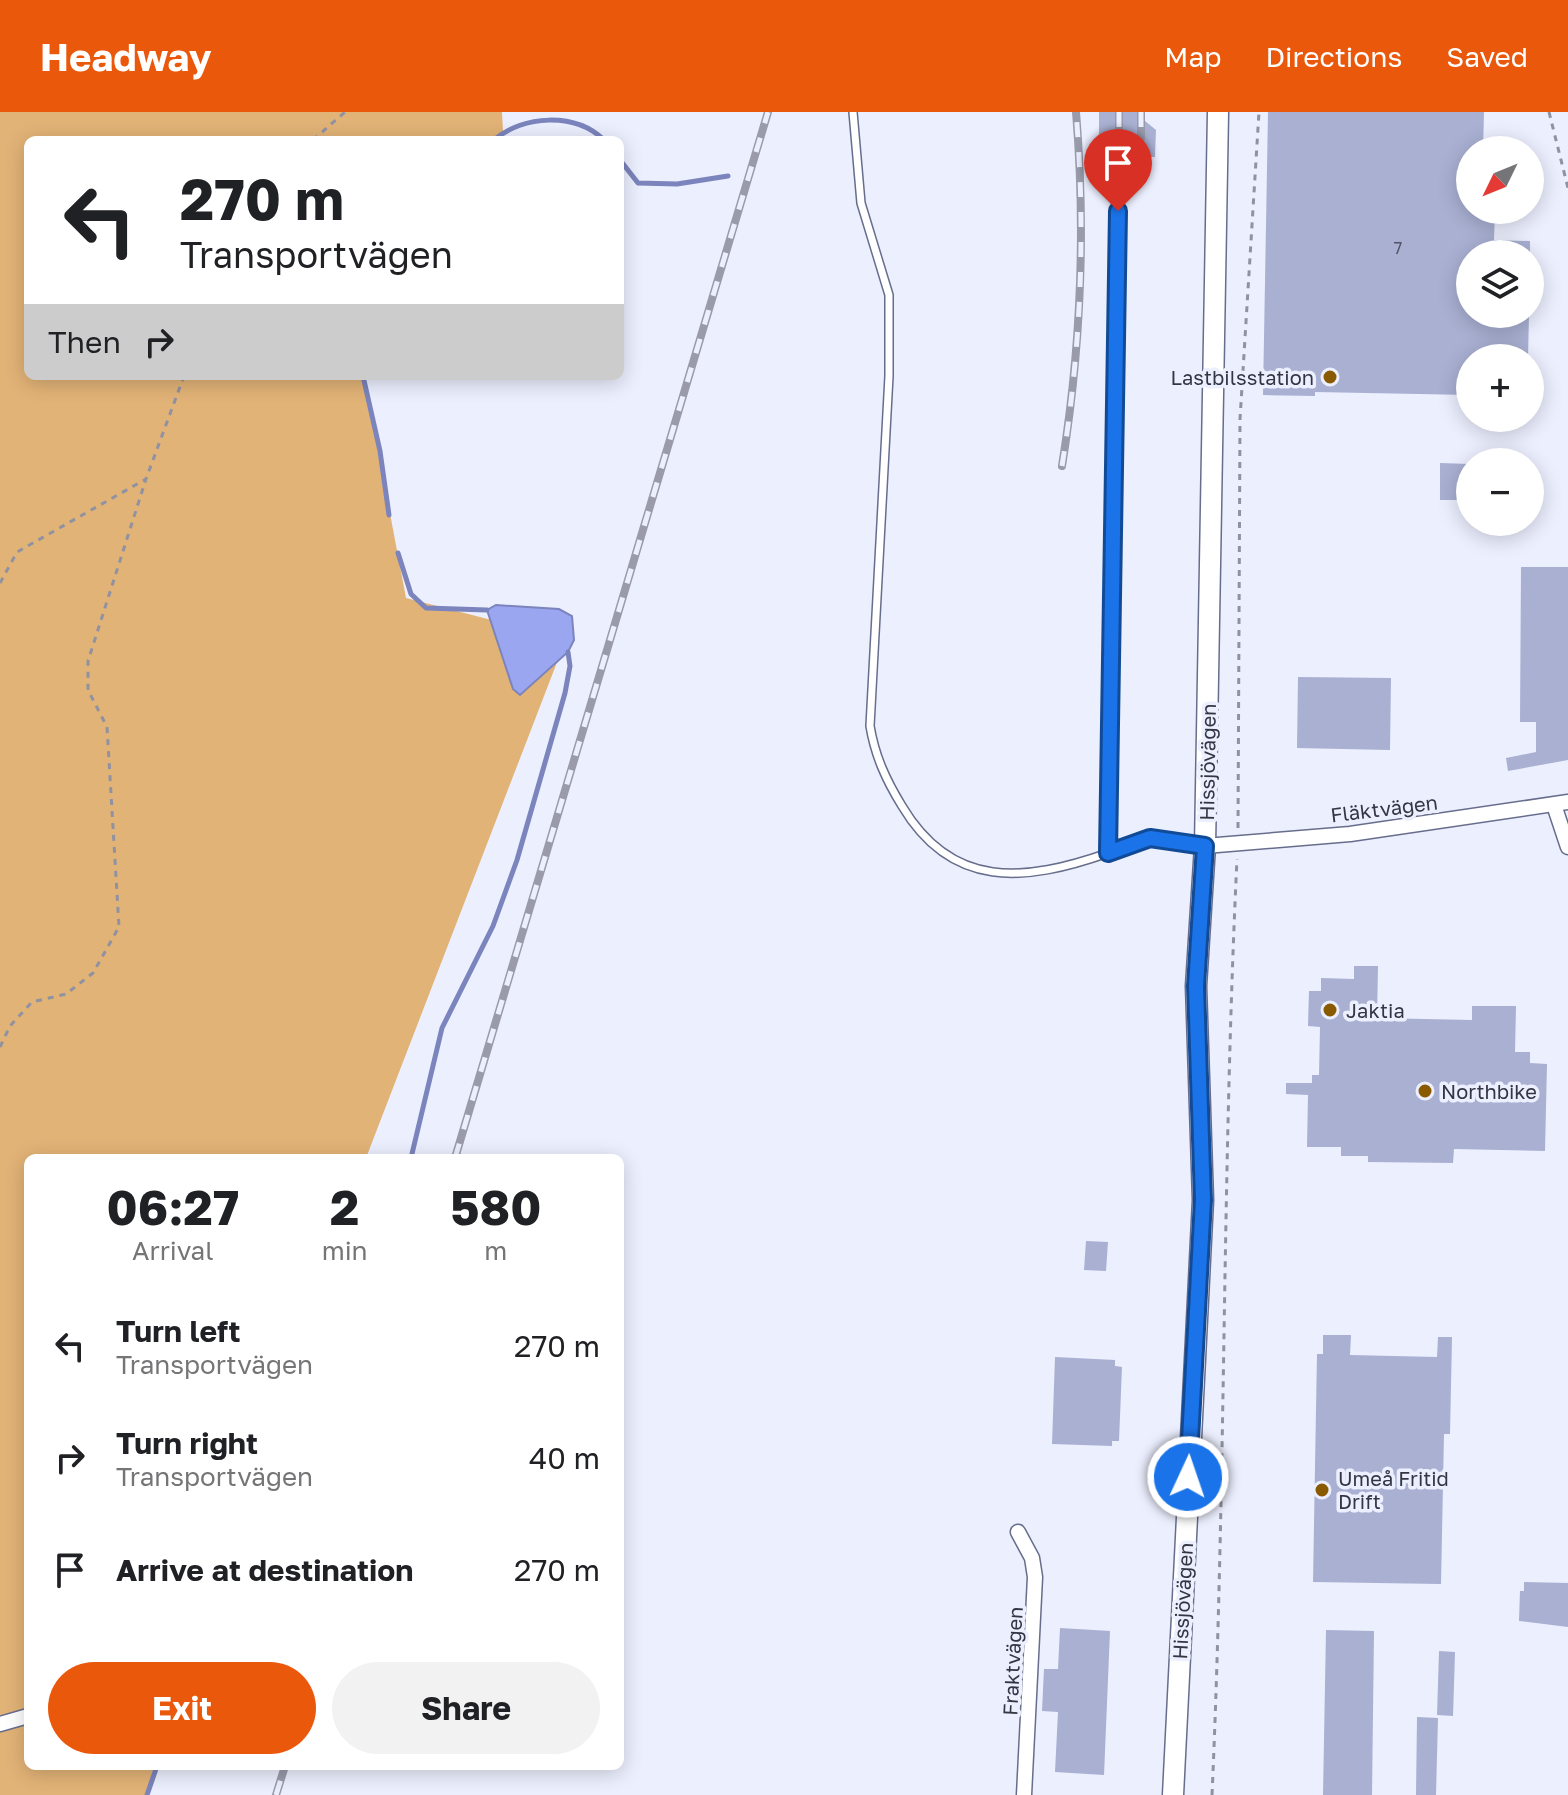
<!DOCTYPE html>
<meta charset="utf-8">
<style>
:root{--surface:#fff;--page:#f2f2f2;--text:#202124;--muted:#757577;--accent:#ea580c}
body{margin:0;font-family:"Golos Text",sans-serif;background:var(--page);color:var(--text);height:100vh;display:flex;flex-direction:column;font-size:30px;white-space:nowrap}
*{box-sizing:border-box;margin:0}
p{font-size:26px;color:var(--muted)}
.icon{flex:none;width:44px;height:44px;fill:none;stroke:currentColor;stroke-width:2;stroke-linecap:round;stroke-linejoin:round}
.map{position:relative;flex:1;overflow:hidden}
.sheet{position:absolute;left:24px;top:1042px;width:600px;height:616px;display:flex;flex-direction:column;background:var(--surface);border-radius:12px;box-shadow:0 4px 20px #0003}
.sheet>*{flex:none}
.guide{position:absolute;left:24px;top:24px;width:600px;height:244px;border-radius:12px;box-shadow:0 4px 20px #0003;background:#fff;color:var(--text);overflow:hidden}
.needle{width:52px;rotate:227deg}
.buttons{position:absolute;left:1456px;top:24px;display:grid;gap:16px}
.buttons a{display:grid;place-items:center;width:88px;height:88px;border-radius:50%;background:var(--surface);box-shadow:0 4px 20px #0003;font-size:40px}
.pin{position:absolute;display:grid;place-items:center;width:68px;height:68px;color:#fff;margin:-82px -34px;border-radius:50% 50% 50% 0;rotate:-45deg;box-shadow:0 0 8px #0007}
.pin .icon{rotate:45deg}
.me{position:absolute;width:88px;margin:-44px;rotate:3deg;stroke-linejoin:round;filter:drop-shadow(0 0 6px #0008)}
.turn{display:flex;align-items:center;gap:28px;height:168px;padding:0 24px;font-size:36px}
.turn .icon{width:104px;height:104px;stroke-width:2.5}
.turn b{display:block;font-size:56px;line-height:68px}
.then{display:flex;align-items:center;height:76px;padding:0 24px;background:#0003;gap:16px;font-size:30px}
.eta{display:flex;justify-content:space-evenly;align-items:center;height:136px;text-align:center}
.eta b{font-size:48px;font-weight:700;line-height:56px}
.primary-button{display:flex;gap:16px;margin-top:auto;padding:16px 24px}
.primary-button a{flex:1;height:92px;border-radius:48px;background:var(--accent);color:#fff;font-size:32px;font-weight:700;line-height:92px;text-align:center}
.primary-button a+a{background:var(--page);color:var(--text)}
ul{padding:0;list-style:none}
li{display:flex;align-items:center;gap:24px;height:112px;padding:0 24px}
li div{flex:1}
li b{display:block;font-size:30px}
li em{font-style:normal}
header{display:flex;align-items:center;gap:48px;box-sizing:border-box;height:112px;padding:0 40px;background:var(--accent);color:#fff}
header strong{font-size:38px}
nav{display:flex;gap:44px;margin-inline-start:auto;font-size:28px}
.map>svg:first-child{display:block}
.green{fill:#e2b377}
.water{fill:#9aa6f0;stroke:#7b84bc;stroke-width:2}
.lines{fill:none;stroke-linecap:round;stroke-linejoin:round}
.stream{stroke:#7b84bc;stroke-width:5}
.building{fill:#a9b0d2}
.service-casing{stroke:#676d8c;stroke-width:10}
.minor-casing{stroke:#676d8c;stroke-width:17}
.secondary-casing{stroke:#676d8c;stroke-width:23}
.path{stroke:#9092a1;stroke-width:3;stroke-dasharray:6 6;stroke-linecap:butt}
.service{stroke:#fff;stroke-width:7}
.minor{stroke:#fff;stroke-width:14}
.secondary{stroke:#fff;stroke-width:20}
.rail-casing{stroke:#999baa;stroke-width:8}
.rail{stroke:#eceffe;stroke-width:5;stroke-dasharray:15;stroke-linecap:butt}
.route-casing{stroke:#114b97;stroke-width:20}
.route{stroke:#1a73e8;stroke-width:14}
.poi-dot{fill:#8a5a01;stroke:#eceffe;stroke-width:3}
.labels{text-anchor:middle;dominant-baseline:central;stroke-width:7;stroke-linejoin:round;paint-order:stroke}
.number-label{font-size:16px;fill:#515468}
.poi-label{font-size:20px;fill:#343644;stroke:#eceffe;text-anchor:start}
.street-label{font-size:20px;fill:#343644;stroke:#eceffe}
</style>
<header>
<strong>Headway</strong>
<nav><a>Map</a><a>Directions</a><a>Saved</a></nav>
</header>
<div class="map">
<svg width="1568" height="1683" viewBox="0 0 1568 1683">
<rect width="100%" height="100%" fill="#eceffe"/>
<path class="green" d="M 0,0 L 502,0 L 503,19 L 495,28 L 28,28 L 28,264 L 364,264 L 406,486 L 566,527 L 366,1046 L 28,1046 L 28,1654 L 155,1654 L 148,1683 L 0,1683 Z"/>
<path class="water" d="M 496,493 L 559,497 L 572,504 L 574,528 L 568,540 L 520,583 L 513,577 L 487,498 Z"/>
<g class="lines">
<g class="stream">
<path d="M 494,28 C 523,3 575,0 604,28"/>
<path d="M 620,48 L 638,71 L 677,72 L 728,64"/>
<path d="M 363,264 L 380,339 L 389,403"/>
<path d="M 398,441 L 411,482 L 426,496 L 487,498"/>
<path d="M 411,1046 L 442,916 L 493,814 L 517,748 L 565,581 L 570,554 L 568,540"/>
<path d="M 147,1683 L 157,1654"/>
</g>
</g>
<g class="building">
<path d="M 1099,0 L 1145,0 L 1145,9 L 1156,18 L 1155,45 L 1117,44 L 1110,26 L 1099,25 Z"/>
<path d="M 1268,0 L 1484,0 L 1483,38 L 1470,38 L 1470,98 L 1495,98 L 1494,128 L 1530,129 L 1530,142 L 1470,142 L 1470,202 L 1529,202 L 1528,246 L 1470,246 L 1470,283 L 1315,280 L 1315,284 L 1263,283 Z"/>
<path d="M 1440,351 L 1470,352 L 1470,388 L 1440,388 Z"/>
<path d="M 1521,455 L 1568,455 L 1568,648 L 1508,659 L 1506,646 L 1536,640 L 1536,610 L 1520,610 Z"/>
<path d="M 1298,565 L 1391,566 L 1390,638 L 1297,636 Z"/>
<path d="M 1354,854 L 1378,854 L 1377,906 L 1472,908 L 1472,894 L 1516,894 L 1515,940 L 1530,940 L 1530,951 L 1547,952 L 1545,1039 L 1454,1037 L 1453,1051 L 1368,1050 L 1368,1044 L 1341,1044 L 1341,1035 L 1307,1035 L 1308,983 L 1286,982 L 1286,971 L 1312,971 L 1312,963 L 1319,963 L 1320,915 L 1308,914 L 1309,879 L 1321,879 L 1321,866 L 1354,867 Z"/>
<path d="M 1086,1129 L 1108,1130 L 1106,1159 L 1084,1158 Z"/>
<path d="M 1323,1223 L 1351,1223 L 1350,1243 L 1437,1245 L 1438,1225 L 1452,1225 L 1450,1322 L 1444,1322 L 1441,1472 L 1313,1470 L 1317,1242 L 1323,1242 Z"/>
<path d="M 1055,1245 L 1115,1248 L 1115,1254 L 1122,1255 L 1119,1329 L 1112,1329 L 1112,1334 L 1052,1332 Z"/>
<path d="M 1524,1470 L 1568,1471 L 1568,1515 L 1519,1509 L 1520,1479 L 1524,1479 Z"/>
<path d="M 1060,1516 L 1110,1519 L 1104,1663 L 1055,1660 L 1058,1600 L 1042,1599 L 1044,1557 L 1058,1557 Z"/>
<path d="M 1326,1518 L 1374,1519 L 1372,1683 L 1323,1683 Z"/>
<path d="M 1439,1539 L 1455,1540 L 1453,1604 L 1437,1603 Z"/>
<path d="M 1417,1605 L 1438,1606 L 1436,1683 L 1416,1683 Z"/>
</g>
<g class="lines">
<g class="service-casing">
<g id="service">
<path d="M 853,0 L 861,91 L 889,183 L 889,264 L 870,614 C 875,644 886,668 902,694 C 952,778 1025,770 1108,741"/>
<path d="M 1118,99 L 1108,741 L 1150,726 L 1201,733"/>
</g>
</g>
<g class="minor-casing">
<g id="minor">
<path d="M 1554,693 L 1568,735"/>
<path d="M 1205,734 L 1350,722 L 1568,690"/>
<path d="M 1018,1420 L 1032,1446 L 1035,1465 L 1024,1683"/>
<path d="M 0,1612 L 28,1604"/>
</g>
</g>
<g class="secondary-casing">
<path id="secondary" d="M 1173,1683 L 1203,1088 L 1196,874 L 1205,734 L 1218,0"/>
</g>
<g class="path">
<path d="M 1549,0 L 1568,76"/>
<path d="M 313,28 L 345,0"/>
<path d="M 0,471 L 17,440 L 146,367"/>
<path d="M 1238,716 L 1240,307 L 1259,0"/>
<path d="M 0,935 L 10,914 L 32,890 L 66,882 L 93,861 L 119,815 L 107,615 L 88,578 L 88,549 L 146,367 L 184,264"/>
<path d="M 1212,1683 C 1226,1371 1222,1059 1237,747"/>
</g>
<use href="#service" class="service"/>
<use href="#minor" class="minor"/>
<use href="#secondary" class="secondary"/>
<g class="rail-casing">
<g id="rail">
<path d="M 1119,0 L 1119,25"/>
<path d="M 1141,0 L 1141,26"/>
<path d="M 1062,354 C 1081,236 1086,120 1076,0"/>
<path d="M 455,1046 L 768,0"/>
<path d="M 276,1683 L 285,1654"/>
</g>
</g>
<use href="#rail" class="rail"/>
</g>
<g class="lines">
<g class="route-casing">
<path id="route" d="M 1118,99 L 1108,741 L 1150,726 L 1205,734 L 1196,874 L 1203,1088 L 1188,1365"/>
</g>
<use href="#route" class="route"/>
</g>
<g class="poi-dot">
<circle cx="1330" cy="265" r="8"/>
<circle cx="1330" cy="898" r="8"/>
<circle cx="1425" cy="979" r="8"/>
<circle cx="1322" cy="1378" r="8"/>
</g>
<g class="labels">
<g class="number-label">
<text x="1398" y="136">7</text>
</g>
<g class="poi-label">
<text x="1314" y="265" text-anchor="end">Lastbilsstation</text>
<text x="1346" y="898">Jaktia</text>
<text x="1441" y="979">Northbike</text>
<text x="1338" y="1366">Umeå Fritid<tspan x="1338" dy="23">Drift</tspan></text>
</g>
<g class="street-label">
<text transform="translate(1207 650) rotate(-89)">Hissjövägen</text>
<text transform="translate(1384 696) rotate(-7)">Fläktvägen</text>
<text transform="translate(1182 1489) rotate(-87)">Hissjövägen</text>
<text transform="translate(1012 1549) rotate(-87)">Fraktvägen</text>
</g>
</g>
</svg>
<div class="buttons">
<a><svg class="needle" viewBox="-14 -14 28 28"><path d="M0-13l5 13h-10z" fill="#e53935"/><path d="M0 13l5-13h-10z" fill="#757577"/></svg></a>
<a><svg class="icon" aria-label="layers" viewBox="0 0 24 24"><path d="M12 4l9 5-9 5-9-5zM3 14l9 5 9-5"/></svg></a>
<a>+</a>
<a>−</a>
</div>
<div class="pin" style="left:1118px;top:99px;background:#d93025"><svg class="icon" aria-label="arrive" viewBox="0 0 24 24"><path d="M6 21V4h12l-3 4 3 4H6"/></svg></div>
<svg class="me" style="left:1188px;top:1365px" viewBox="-20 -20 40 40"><circle r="17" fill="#1a73e8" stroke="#fff" stroke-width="3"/><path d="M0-11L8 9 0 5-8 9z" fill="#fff"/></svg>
<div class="guide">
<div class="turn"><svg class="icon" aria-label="left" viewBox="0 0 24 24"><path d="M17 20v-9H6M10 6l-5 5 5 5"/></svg><div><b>270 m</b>Transportvägen</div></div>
<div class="then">Then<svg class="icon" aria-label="right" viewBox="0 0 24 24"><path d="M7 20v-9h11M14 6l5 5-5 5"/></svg></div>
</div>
<section class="sheet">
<div class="eta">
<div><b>06:27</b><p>Arrival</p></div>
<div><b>2</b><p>min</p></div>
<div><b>580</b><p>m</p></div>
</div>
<ul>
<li><svg class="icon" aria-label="left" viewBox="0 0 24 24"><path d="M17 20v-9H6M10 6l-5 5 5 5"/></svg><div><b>Turn left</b><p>Transportvägen</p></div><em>270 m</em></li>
<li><svg class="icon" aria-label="right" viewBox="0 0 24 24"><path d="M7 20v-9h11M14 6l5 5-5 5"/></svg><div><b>Turn right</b><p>Transportvägen</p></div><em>40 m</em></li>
<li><svg class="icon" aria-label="arrive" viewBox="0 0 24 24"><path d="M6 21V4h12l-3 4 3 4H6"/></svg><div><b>Arrive at destination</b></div><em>270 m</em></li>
</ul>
<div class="primary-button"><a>Exit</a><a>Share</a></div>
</section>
</div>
